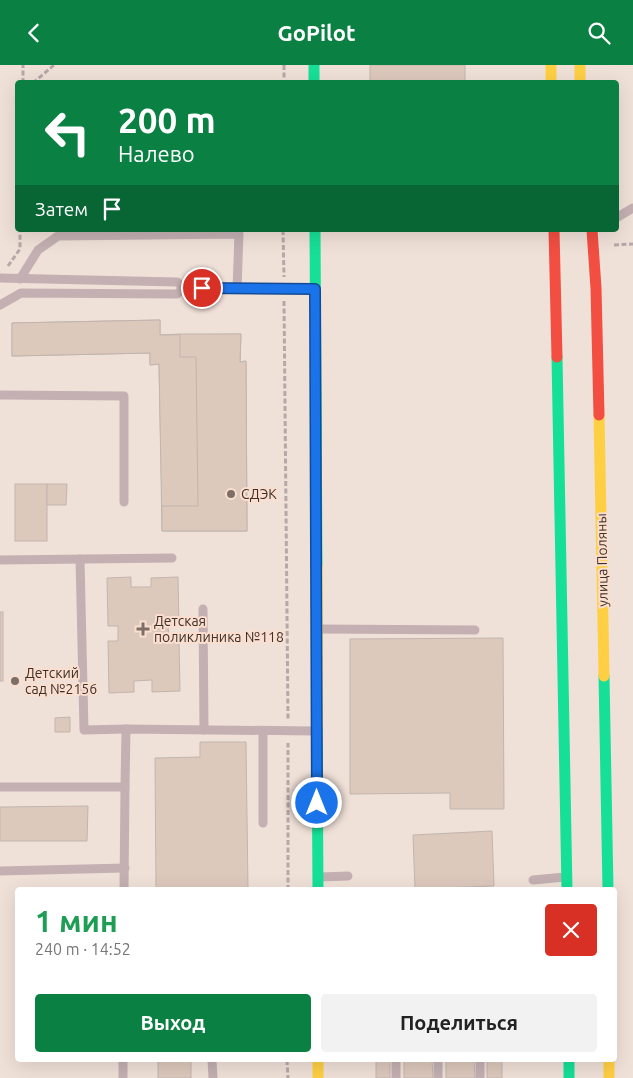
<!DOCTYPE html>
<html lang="ru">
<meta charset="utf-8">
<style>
:root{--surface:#fff;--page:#f2f2f2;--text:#222;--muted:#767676;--accent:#0b8043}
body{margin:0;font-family:Ubuntu,sans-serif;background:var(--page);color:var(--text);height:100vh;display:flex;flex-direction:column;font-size:19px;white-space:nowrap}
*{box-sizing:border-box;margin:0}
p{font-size:16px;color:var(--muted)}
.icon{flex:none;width:28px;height:28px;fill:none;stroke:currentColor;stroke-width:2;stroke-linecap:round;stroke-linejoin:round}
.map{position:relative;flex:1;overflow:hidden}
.drawer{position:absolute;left:15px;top:822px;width:602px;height:175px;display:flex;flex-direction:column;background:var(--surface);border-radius:5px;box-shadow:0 5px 20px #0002}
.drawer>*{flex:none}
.top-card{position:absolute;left:15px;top:15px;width:604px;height:152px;border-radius:5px;box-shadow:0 5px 20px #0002;background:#0b8043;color:#fff;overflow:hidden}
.pin{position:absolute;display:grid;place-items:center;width:42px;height:42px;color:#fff;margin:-21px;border:2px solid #fff;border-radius:50%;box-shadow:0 1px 5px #0007}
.me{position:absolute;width:55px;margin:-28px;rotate:0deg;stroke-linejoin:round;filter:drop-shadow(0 0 4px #0008)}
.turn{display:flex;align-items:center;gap:18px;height:105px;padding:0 20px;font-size:22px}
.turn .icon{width:65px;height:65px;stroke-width:2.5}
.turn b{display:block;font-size:35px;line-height:42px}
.then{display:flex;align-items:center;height:48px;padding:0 20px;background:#0003;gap:10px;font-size:19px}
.round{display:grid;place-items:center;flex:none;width:52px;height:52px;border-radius:5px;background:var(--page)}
.overview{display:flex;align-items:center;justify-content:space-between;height:85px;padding:0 20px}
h1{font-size:30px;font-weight:700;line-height:38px;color:#1e9e55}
.primary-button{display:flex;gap:10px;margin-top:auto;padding:10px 20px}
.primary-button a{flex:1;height:58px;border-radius:5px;background:var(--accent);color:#fff;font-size:20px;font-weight:700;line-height:58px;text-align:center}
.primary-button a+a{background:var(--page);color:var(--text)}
header{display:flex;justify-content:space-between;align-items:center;height:65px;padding:0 20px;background:var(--accent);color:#fff;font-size:22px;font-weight:700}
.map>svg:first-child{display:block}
.building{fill:#ddc8bc;stroke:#c1b5ae}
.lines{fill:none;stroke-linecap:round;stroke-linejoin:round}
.path{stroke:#b7a7a8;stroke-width:3;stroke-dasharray:5 2.5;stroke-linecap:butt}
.lane{stroke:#c4b0b3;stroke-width:9}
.fast{stroke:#16e098;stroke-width:11}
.slow{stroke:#ffcf43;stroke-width:11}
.jam{stroke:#f24e42;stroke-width:11}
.route-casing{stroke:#114b97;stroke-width:12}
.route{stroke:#1a73e8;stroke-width:9}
.poi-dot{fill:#7b6f68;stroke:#fbdece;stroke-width:2}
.labels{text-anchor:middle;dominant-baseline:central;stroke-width:4;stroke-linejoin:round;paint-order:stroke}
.poi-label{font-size:14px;fill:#3c312b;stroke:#fbdece;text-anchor:start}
.street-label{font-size:14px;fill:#3c312b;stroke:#fbdece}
</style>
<header><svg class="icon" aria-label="back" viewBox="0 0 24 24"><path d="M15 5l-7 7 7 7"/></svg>GoPilot<svg class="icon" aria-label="search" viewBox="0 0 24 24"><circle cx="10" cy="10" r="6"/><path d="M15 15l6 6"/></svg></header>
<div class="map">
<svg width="633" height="1013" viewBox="0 0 633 1013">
<rect width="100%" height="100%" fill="#f0e1d8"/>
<g class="building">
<rect x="370" y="0" width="95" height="18"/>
<path d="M 160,255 L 160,270 L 180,269 L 180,292 L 196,292 L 198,441 L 162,441 L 159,299 L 150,300 L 150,288 L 12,291 L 12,258 Z"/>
<path d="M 160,255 L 160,270 L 241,269 L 240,297 L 246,296 L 247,466 L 162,466 L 159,299 L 150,300 L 150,288 L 12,291 L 12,258 Z"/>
<path d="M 180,269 L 241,269 L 240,297 L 246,296 L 247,466 L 162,466 L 162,441 L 198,441 L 196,292 L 180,292 Z"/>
<rect x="15" y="419" width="32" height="57"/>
<path d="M 47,419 L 67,419 L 66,440 L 47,440 Z"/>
<path d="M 131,512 L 131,522 L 151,522 L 151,513 L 178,512 L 179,560 L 168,560 L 169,574 L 179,574 L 180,626 L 152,627 L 152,615 L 134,616 L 134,627 L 109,628 L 108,576 L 118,576 L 118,561 L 108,561 L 107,513 Z"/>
<rect x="0" y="547" width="3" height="69"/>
<path d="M 503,573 L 504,744 L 450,744 L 450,728 L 350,729 L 350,574 Z"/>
<path d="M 70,652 L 70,667 L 55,667 L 55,653 Z"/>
<path d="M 200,677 L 246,677 L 248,825 L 156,825 L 155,693 L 200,692 Z"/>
<path d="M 88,741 L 87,776 L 0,776 L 0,742 Z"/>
<path d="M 492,766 L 494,821 L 415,824 L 413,770 Z"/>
<rect x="158" y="995" width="33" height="18"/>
<rect x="376" y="995" width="14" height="18"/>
<path d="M 404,995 L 432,995 L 433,1013 L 404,1013 Z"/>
<path d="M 446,995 L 474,995 L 475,1013 L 446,1013 Z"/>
<rect x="487" y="995" width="15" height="18"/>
</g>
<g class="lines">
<g class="path">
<path d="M 284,0 L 284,18"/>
<path d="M 23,18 L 23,0"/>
<path d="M 33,18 L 54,0"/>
<path d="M 283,165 L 284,212"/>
<path d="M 614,180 L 633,179"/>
<path d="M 8,201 L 20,184 L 20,165"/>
<path d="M 284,236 L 288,654"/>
<path d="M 288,825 L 288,678"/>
<path d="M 287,995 L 288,1013"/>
</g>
<g class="lane">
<path d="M 616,153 L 633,143"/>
<path d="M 0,213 L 177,217 L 184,223 L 313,224"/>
<path d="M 20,214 L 38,185 L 58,171 L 239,169 L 237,224"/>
<path d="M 0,240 L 21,228 L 177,229 L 184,223"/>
<path d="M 0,330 L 124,331 L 124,437"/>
<path d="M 80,494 L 84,665 L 126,664"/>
<path d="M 0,495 L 172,493"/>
<path d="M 203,544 L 204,665"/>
<path d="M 319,564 L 475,565"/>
<path d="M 0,722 L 125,722 L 126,664 L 314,666"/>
<path d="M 263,758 L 263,666"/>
<path d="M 0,806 L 125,803"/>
<path d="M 320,812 L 348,811"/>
<path d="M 533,815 L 565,812"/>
<path d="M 124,825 L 125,722"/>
<path d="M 212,995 L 213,1013"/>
<path d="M 396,995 L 396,1013"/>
<path d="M 123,1013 L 123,995"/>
<path d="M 438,1013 L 438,995"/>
<path d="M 480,1013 L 480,995"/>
</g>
<g class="fast">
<path d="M 314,0 L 314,18"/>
<path d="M 315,165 L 317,500"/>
<path d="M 557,292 L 567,825"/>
<path d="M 604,611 L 608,825"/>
<path d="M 317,663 L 318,825"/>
<path d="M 569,995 L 569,1013"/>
</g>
<g class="slow">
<path d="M 551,0 L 551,18"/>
<path d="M 580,0 L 580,18"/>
<path d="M 599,350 L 604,611"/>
<path d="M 317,500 L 317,663"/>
<path d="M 318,995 L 318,1013"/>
<path d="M 609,995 L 609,1013"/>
</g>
<g class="jam">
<path d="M 554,165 L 557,292"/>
<path d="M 592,165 L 596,223 L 599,350"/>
</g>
</g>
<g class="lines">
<g class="route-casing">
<path id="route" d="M 202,223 L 315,224 L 317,738"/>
</g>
<use href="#route" class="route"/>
</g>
<g class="poi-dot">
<circle cx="231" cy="429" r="5"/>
<path d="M140.5 556.5h5v5h5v5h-5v5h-5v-5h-5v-5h5z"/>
<circle cx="15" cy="616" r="5"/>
</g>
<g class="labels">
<g class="poi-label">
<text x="241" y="429">СДЭК</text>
<text x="154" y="556">Детская<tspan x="154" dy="16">поликлиника №118</tspan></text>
<text x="25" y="608">Детский<tspan x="25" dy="16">сад №2156</tspan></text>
</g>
<g class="street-label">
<text transform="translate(602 495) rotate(-91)">улица Поляны</text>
</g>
</g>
</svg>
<div class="pin" style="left:202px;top:223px;background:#d93025"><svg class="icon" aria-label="arrive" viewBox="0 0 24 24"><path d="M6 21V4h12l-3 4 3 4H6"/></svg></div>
<svg class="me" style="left:317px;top:738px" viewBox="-20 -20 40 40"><circle r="17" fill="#1a73e8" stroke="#fff" stroke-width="3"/><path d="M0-11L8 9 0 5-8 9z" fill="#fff"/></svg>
<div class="top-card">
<div class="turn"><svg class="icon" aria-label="left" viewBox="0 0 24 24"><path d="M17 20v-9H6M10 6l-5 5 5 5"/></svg><div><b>200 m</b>Налево</div></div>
<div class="then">Затем<svg class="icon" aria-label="arrive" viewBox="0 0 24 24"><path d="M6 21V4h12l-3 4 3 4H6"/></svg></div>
</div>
<section class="drawer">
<div class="overview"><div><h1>1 мин</h1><p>240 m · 14:52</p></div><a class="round" style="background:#d93025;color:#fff"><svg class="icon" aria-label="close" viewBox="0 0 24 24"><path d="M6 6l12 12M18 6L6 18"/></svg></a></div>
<div class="primary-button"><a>Выход</a><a>Поделиться</a></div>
</section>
</div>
